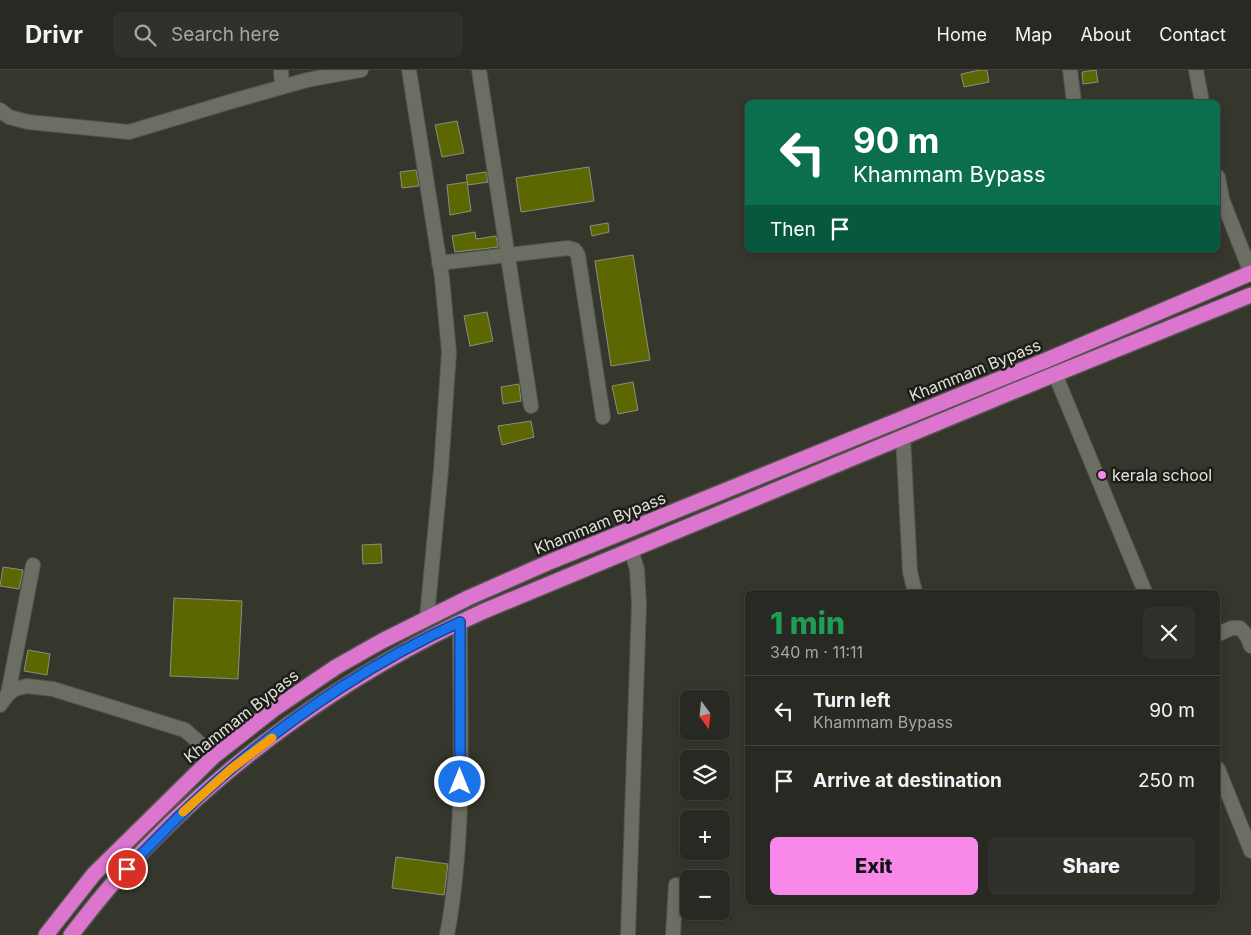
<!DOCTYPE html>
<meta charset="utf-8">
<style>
:root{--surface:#282922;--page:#30312a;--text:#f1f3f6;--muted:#a5a6a5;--line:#444540;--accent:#f888ea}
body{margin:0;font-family:Inter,sans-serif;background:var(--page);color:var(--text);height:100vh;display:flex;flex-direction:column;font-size:19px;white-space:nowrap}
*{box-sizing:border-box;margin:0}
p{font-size:16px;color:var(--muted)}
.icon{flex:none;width:28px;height:28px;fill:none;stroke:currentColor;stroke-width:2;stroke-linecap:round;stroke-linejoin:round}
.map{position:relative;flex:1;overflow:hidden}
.details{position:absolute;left:745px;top:520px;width:475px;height:315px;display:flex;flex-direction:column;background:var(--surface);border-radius:8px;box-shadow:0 2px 8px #0003,0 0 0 1px var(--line)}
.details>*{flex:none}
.banner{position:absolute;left:745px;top:30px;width:475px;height:152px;border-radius:8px;box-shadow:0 2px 8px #0003,0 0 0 1px var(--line);background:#0b6e4f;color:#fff;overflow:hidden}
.needle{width:32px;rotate:165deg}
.buttons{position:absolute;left:680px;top:620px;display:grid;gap:10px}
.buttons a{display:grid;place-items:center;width:50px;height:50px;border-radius:8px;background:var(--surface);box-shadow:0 2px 8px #0003,0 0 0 1px var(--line);font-size:25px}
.pin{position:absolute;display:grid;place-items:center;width:42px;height:42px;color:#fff;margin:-21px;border:2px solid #fff;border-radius:50%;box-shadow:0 1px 5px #0007}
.me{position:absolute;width:55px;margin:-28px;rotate:0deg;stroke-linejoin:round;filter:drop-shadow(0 0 4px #0008)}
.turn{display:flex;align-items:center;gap:18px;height:105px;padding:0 25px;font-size:22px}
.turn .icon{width:65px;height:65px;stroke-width:2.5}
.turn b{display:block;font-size:35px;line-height:42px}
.then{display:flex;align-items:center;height:48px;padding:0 25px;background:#0003;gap:10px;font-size:19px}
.round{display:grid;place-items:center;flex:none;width:52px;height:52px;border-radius:8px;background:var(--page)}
.overview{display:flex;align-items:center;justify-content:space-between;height:85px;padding:0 25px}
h1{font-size:30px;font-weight:800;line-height:38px;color:#1e9e55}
.button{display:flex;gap:10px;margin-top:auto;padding:10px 25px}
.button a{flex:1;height:58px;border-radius:8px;background:var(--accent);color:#111;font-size:20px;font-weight:800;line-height:58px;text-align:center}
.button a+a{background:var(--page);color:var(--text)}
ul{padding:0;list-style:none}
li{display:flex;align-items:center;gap:15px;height:70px;padding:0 25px;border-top:1px solid var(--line)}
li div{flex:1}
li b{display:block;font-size:19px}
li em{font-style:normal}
header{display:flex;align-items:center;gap:30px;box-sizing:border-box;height:70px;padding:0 25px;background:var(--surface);border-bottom:1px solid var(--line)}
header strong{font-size:24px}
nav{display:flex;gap:28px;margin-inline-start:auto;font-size:18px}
.search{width:350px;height:45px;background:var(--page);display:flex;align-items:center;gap:12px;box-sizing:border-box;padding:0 18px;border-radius:8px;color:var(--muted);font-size:19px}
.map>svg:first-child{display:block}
.building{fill:#5c6702;stroke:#8b8e82}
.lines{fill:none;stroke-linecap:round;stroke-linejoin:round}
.minor-casing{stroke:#53554c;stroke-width:16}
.highway-casing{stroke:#53554c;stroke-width:18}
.minor{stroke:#6b6e63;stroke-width:14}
.highway{stroke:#db75ce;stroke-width:15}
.route-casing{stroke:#114b97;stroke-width:12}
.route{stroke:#1a73e8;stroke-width:9}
.slow{stroke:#f59e0b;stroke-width:9}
.poi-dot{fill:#f888ea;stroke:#1d1e19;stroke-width:2}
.labels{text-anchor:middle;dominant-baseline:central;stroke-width:5;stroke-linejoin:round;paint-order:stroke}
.street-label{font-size:16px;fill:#e0e2db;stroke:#1d1e19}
.poi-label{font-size:16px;fill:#e0e2db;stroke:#1d1e19;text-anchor:start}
</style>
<header>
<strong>Drivr</strong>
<div class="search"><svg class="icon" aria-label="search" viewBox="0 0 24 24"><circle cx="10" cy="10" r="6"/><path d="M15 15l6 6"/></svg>Search here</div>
<nav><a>Home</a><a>Map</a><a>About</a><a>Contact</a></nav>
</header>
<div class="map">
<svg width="1251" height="865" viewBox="0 0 1251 865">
<rect width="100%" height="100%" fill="#35372d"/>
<g class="building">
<path d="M 980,0 L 987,0 L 989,12 L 964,17 L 961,4 Z"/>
<path d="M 1096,0 L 1098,12 L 1083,14 L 1082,2 Z"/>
<path d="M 457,51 L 464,83 L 442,87 L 435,55 Z"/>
<path d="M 589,97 L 594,131 L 521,142 L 516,108 Z"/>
<path d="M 416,100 L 419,116 L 402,118 L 400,102 Z"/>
<path d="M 486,102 L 488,112 L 468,115 L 466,105 Z"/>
<path d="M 467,112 L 471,141 L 450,145 L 447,115 Z"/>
<path d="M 608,153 L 609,162 L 592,166 L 590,156 Z"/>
<path d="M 475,162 L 476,169 L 496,166 L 498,177 L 455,182 L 452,166 Z"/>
<path d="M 633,185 L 650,290 L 611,296 L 595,191 Z"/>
<path d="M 487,242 L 493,271 L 470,276 L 464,246 Z"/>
<path d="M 633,312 L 638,340 L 618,344 L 612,316 Z"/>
<path d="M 519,314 L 521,331 L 503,334 L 501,317 Z"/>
<path d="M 531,351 L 534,367 L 502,375 L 498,356 Z"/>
<path d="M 381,474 L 382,493 L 363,494 L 362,475 Z"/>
<path d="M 3,497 L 23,500 L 19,519 L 0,516 Z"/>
<path d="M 174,528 L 242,531 L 238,609 L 170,606 Z"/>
<path d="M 28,580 L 50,584 L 47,605 L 24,601 Z"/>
<path d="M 396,787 L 448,794 L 444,825 L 392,818 Z"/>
</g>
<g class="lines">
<g class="minor-casing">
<g id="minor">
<path d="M 281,0 L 282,17"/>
<path d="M 409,0 L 442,208 L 449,282 L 441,400 L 427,547"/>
<path d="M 479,0 L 531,336"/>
<path d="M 1070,0 L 1074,32"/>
<path d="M 1196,0 L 1202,32"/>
<path d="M 0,40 L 9,47 L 28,52 L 129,62 L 236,30 L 307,10 L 361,0"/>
<path d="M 1218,107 L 1222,129 L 1251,203"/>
<path d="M 439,193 L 568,178 L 575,180 L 578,185 L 603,347"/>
<path d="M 1055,304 L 1145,522"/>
<path d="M 903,367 L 910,502 L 915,522"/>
<path d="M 1218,564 L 1232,558 L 1240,558 L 1247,566 L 1251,576"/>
<path d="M 8,624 L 33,495"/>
<path d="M 0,635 L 8,624 L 15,619 L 27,616 L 53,619 L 185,660 L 214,686"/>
<path d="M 1218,699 L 1251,781"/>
<path d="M 447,865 C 466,763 460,656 460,552"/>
<path d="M 628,865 L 639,534 L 637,499 L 631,480"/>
<path d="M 673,865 L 676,815"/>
</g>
</g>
<g class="highway-casing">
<g id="highway">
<path d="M 46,865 L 94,804 L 214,686 L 274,639 L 336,597 L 382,571 L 468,528 L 552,491 L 1049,289 L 1251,203"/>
<path d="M 71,865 C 85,847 99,829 114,812 C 216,697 345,604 484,541 L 1036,312 L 1251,225"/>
</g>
</g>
<use href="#minor" class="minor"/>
<use href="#highway" class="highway"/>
</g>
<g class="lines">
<g class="route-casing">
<path id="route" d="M 127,799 C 160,765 194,730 231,699 C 298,642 380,588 460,552 L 460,712"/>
</g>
<use href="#route" class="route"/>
<path class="slow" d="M 183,742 L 231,699 L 272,668"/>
</g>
<circle class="poi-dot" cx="1102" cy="405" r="5"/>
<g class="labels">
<g class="street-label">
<text transform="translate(975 300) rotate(-22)">Khammam Bypass</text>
<text transform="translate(600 453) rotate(-22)">Khammam Bypass</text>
<text transform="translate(241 646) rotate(-38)">Khammam Bypass</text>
</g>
<g class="poi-label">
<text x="1112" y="405">kerala school</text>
</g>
</g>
</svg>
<div class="buttons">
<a><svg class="needle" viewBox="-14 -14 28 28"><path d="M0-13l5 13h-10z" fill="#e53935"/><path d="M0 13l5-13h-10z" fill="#a5a6a5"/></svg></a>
<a><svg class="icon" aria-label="layers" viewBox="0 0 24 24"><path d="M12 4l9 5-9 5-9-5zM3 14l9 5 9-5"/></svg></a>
<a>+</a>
<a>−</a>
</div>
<div class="pin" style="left:127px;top:799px;background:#d93025"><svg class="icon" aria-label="arrive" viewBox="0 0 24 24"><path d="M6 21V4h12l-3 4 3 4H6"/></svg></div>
<svg class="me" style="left:460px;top:712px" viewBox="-20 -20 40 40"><circle r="17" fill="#1a73e8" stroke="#fff" stroke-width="3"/><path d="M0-11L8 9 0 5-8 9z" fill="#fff"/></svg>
<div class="banner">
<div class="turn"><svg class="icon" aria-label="left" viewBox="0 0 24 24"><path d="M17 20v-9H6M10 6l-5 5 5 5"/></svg><div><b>90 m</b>Khammam Bypass</div></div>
<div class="then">Then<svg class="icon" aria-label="arrive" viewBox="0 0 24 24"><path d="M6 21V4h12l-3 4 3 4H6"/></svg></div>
</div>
<section class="details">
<div class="overview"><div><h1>1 min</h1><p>340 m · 11:11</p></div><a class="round"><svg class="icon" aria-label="close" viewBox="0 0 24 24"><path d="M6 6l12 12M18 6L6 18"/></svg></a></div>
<ul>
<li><svg class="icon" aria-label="left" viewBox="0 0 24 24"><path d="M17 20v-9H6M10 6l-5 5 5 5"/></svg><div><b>Turn left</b><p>Khammam Bypass</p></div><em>90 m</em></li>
<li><svg class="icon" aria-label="arrive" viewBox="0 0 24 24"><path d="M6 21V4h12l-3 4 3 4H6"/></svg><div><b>Arrive at destination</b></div><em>250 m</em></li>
</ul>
<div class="button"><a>Exit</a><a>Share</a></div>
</section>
</div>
